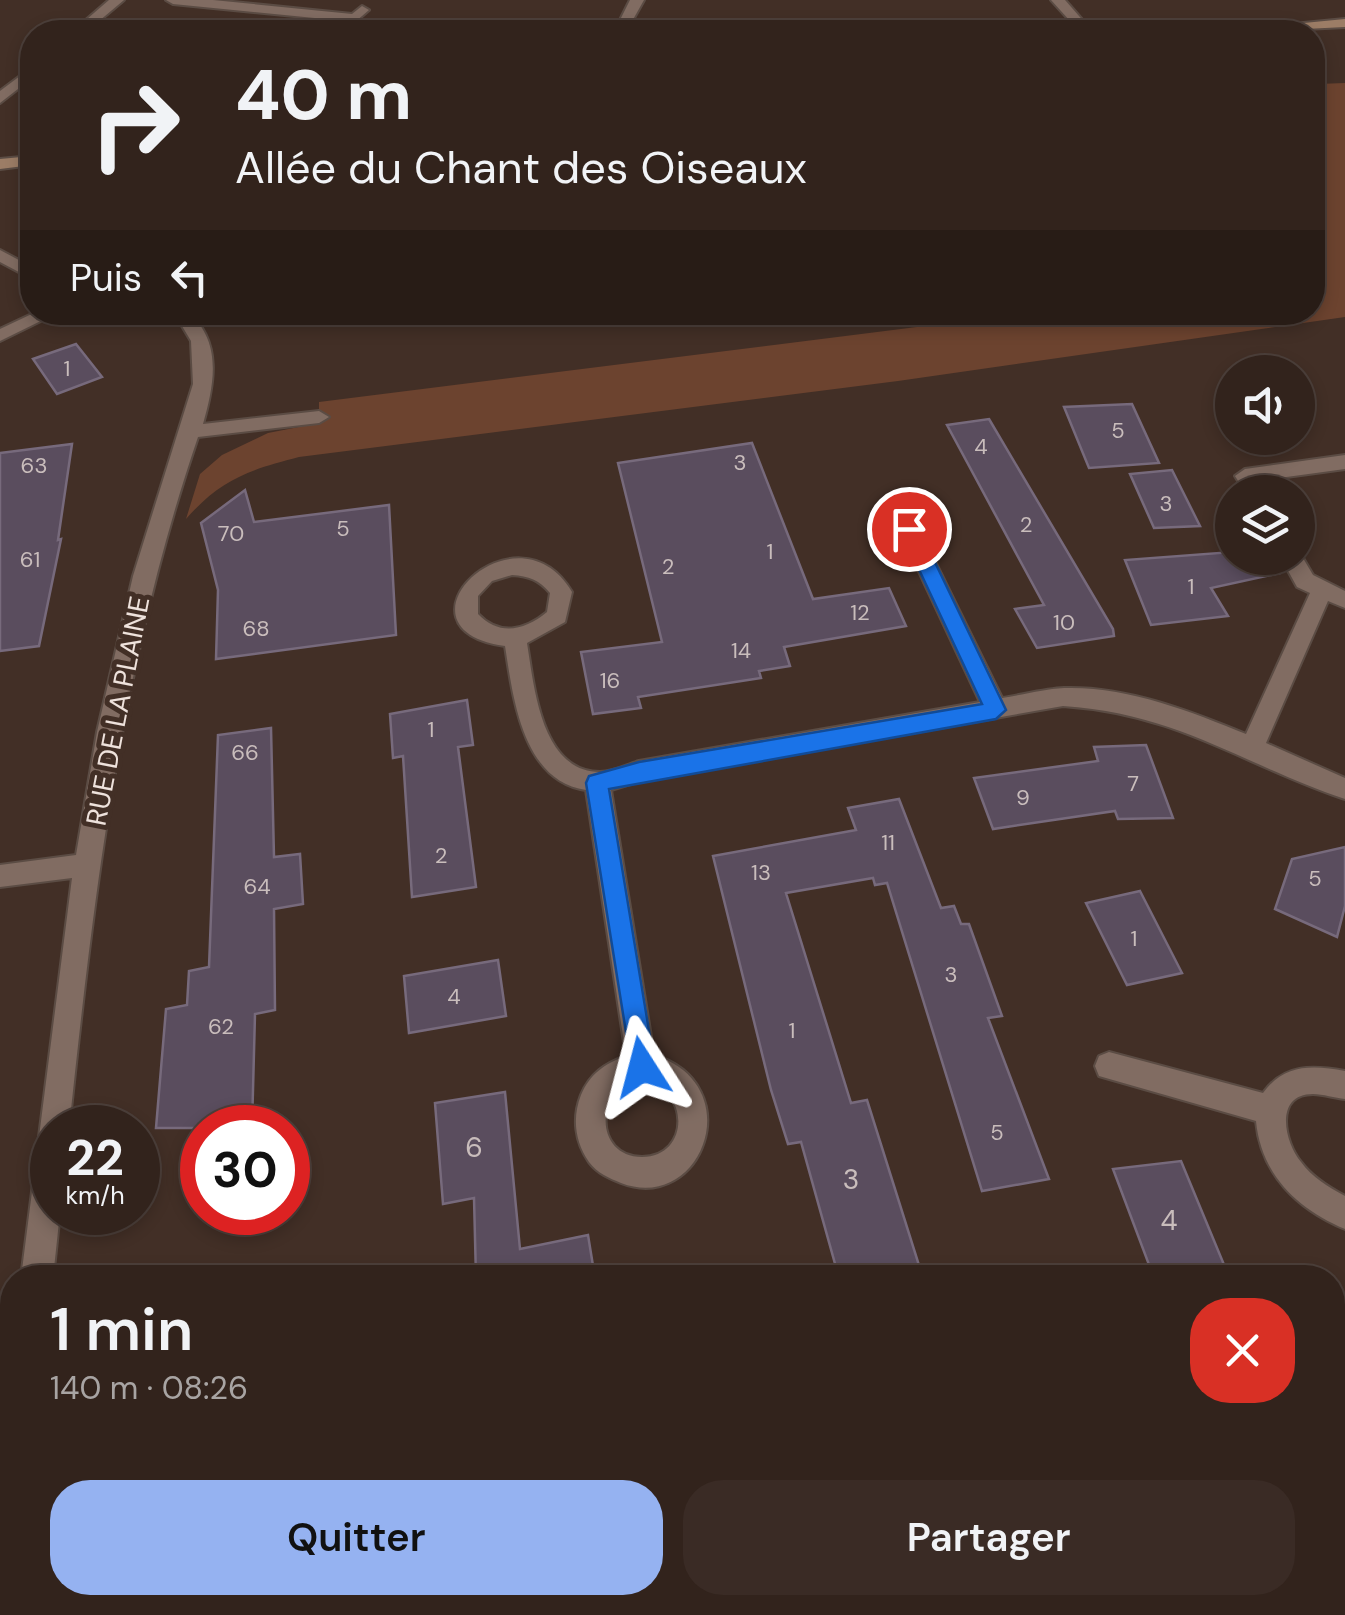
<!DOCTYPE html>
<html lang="fr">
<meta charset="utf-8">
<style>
:root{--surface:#32231c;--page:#3a2b25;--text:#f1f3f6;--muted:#a8a4a3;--line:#4d403b;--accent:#95b2f1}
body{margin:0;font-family:"DM Sans",sans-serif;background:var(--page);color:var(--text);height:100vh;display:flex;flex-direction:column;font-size:38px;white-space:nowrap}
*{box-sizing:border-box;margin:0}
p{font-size:32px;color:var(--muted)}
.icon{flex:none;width:55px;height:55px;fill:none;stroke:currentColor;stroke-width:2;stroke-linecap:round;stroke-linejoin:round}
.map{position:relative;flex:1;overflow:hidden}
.side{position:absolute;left:0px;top:1265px;width:1345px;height:350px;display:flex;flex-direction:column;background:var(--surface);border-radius:40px 40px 0 0;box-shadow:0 5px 15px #0003,0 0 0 2px var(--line)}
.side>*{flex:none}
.top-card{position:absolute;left:20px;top:20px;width:1305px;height:305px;border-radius:40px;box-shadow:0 5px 15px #0003,0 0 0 2px var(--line);background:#32231c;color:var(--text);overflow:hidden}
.tools{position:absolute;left:1215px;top:355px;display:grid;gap:20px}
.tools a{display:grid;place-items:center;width:100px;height:100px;border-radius:50%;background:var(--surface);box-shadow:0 5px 15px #0003,0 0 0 2px var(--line);font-size:50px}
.speed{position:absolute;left:30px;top:1105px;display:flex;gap:20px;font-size:50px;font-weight:700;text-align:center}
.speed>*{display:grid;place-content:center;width:130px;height:130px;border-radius:50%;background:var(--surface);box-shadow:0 5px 15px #0003,0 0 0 2px var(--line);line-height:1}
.speed small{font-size:25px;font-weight:400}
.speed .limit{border:15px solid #d22;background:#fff;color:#111}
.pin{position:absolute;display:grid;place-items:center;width:85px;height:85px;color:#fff;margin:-42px;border:5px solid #fff;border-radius:50%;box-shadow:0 2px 10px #0007}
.me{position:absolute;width:110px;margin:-55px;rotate:351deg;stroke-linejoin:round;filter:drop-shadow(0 0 8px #0008)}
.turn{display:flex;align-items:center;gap:35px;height:210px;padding:0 50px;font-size:45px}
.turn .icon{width:130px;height:130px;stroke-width:2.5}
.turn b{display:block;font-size:70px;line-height:85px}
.then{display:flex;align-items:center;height:95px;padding:0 50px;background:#0003;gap:20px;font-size:38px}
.round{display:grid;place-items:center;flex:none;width:105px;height:105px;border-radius:40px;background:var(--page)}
.headline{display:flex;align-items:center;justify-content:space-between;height:170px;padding:0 50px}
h1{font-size:60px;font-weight:600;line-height:75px}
.primary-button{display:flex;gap:20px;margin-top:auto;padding:20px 50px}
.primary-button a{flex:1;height:115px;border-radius:40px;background:var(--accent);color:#111;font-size:40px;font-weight:600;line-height:115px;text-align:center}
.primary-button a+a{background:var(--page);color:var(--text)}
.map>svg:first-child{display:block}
.green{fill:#6c432f}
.building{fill:#5a4d5e;stroke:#776a7c;stroke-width:2.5}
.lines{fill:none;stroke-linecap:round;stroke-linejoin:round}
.lane-casing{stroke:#5b4c44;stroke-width:4}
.street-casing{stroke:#5b4c44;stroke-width:4}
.secondary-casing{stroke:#5b4c44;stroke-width:4}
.lane{fill:#816c62;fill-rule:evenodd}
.street{fill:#816c62;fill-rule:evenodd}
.secondary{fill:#9c7d66;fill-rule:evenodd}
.route{fill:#1a73e8;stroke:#114b97;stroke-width:2.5}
.labels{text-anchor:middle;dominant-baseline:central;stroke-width:10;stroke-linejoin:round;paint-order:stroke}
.number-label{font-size:22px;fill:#c9bdbc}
.street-label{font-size:28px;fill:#eee2dc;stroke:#422f26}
.near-number-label{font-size:28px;fill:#c9bdbc}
</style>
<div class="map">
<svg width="1345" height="1615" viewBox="0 0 1345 1615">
<rect width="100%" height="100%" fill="#422f26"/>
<path class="green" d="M 1345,83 L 1345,317 L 898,381 L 299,457 C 249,470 221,479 186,519 L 200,474 L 222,455 L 268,433 L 319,423 L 319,402 L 1004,316 L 1003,313 L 1312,312 L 1313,90 L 1321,90 L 1318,84 Z"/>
<g class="building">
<path d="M 76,344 L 102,377 L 57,394 L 33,359 Z"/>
<path d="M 1132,404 L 1159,463 L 1089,468 L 1064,407 Z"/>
<path d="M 989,419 L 1113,629 L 1114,636 L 1037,648 L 1015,609 L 1044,605 L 947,425 Z"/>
<path d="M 752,443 L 813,599 L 889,588 L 906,626 L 784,647 L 790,666 L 759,671 L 761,678 L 638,697 L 641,708 L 593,714 L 581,652 L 662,642 L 618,463 Z"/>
<path d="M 72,444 L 58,540 L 61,539 L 39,646 L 0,651 L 0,453 Z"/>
<path d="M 1172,470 L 1200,526 L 1154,528 L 1130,474 Z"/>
<path d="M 245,490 L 254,522 L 389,505 L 396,635 L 216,659 L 218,590 L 201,523 Z"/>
<path d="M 1232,552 L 1232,558 L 1277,558 L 1280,573 L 1211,588 L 1228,616 L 1151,625 L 1125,560 Z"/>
<path d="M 467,700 L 473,745 L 458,747 L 476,887 L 412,897 L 403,756 L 393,758 L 390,714 Z"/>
<path d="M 271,728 L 274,857 L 300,854 L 303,904 L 274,909 L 275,1010 L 255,1014 L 252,1128 L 156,1128 L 166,1009 L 187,1005 L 189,971 L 209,967 L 218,735 Z"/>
<path d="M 1146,745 L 1173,818 L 1118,819 L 1115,811 L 993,829 L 974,778 L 1098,761 L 1094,747 Z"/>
<path d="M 899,799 L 941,908 L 954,906 L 961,924 L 969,924 L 1002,1016 L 988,1018 L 1049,1179 L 982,1191 L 887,883 L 875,885 L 873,878 L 786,893 L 851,1103 L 867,1100 L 923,1278 L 839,1278 L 801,1142 L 788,1144 L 771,1090 L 713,856 L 856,830 L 848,808 Z"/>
<path d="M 1345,847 L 1345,906 L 1337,937 L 1275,909 L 1292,859 Z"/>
<path d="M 1140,891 L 1182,973 L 1127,985 L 1086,903 Z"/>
<path d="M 498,960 L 506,1016 L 409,1033 L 404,976 Z"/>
<path d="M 505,1092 L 520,1249 L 588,1235 L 595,1278 L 476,1278 L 474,1198 L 443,1204 L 435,1103 Z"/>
<path d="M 1181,1161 L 1227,1272 L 1154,1278 L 1113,1169 Z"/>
</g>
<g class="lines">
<g class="lane-casing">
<path id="lane" d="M 1143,1602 L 1180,1602 L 1182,1615 L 1146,1615 Z"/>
</g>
<g class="street-casing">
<g id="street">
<path d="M 109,0 L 124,0 L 86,32 L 72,32 Z"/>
<path d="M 166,0 L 213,0 L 352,14 L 362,6 L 369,10 L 355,22 L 173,4 Z"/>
<path d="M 630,0 L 644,0 L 626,32 L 614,32 Z"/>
<path d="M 1051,0 L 1065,0 L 1093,32 L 1080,32 Z"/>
<path d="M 32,67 L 32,78 L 0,103 L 0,91 Z"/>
<path d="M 0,250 L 32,267 L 32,279 L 0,262 Z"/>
<path d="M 36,312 L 59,312 L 0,341 L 0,329 Z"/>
<path d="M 167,312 L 188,312 C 223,342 214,385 203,424 L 319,411 L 329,417 L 319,423 L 198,437 C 121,662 94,893 69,1128 L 52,1128 L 52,1212 L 60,1212 L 53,1278 L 21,1278 L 72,878 L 0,887 L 0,865 L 76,855 L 97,732 L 133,576 L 193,384 L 191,341 L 182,326 Z"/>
<path d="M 1345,455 L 1345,469 L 1258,481 L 1265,492 L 1245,492 L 1235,476 L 1245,469 Z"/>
<path d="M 909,522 L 919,529 L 1002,698 C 1022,695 1044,689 1064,688 C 1126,686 1190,711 1246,734 L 1310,593 L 1297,587 L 1281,558 L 1298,558 L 1300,553 L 1313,575 L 1345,591 L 1345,608 L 1328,601 L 1266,743 L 1345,778 L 1345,799 C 1241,764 1180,714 1063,706 L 640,781 L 611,790 L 654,1055 C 750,1085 702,1214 621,1183 C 609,1178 597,1173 589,1162 C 575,1142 572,1118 581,1095 C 590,1074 604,1064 626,1056 L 586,790 C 522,781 513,696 505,646 C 383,629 516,498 572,592 L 565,622 L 527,643 C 534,686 541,772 600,772 C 613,772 627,765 639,761 L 980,702 L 899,529 ZM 512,575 C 529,576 539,580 550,593 L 547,612 C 524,631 499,636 478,614 L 478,596 L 492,581 ZM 642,1082 C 690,1086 691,1157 642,1157 C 593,1157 594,1086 642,1082 Z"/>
<path d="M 1109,1052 L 1263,1093 C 1284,1064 1312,1065 1345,1071 L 1345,1099 C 1335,1098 1323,1094 1313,1094 C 1274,1094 1284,1142 1301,1162 C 1312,1177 1328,1187 1345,1196 L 1345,1229 C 1297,1209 1261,1174 1256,1121 L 1099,1076 L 1095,1066 L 1099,1056 Z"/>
<path d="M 12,1536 L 12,1602 L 27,1602 L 26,1615 L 0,1615 L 0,1541 Z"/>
</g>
</g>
<g class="secondary-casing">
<g id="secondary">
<path d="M 1345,19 L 1345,27 L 1246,32 L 1253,28 Z"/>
<path d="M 32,156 L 32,165 L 0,169 L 0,159 Z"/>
</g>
</g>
<use href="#lane" class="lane"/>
<use href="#street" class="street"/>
<use href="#secondary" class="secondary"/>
</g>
<path class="route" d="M 909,522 L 919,529 L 1006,710 L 996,719 L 609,789 L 655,1067 L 652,1076 L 642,1080 L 633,1076 L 586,783 L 589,776 L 639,762 L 982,704 L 900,529 Z"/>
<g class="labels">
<g class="number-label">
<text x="67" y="368">1</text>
<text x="1118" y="430">5</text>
<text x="981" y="446">4</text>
<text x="740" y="462">3</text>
<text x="34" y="465">63</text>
<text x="1166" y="503">3</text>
<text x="1026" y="524">2</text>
<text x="343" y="528">5</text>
<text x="231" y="533">70</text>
<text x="770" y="551">1</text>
<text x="30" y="559">61</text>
<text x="668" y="566">2</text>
<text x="1191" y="586">1</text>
<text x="860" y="612">12</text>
<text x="1064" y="622">10</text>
<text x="256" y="628">68</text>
<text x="741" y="650">14</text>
<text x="610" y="680">16</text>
<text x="431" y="729">1</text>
<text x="245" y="752">66</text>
<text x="1133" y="783">7</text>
<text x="1023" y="797">9</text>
<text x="888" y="842">11</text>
<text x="441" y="855">2</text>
<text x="761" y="872">13</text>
<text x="1315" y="878">5</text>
<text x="257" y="886">64</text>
<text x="1134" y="938">1</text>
<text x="951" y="974">3</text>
<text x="454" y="996">4</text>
<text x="221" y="1026">62</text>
<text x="792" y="1030">1</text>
<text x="997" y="1132">5</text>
</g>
<g class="street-label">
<text transform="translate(118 711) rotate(-79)">RUE DE LA PLAINE</text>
</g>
<g class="near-number-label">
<text x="474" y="1147">6</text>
<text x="851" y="1179">3</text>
<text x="1169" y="1220">4</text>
</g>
</g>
</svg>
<div class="tools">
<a><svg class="icon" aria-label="sound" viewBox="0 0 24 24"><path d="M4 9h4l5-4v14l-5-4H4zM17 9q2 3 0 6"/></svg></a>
<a><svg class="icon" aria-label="layers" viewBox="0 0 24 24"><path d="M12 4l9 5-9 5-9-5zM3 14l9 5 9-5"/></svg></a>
</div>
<div class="speed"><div>22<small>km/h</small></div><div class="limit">30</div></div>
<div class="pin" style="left:909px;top:529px;background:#d93025"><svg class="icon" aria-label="arrive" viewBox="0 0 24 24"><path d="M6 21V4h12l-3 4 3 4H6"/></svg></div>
<svg class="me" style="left:642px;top:1067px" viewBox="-20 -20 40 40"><path d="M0-17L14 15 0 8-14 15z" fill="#1a73e8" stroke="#fff" stroke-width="4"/></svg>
<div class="top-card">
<div class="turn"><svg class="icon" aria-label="right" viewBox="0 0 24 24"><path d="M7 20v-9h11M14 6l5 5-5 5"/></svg><div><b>40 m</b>Allée du Chant des Oiseaux</div></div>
<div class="then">Puis<svg class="icon" aria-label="left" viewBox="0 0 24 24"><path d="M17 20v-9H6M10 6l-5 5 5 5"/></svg></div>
</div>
<section class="side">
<div class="headline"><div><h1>1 min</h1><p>140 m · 08:26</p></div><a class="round" style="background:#d93025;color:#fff"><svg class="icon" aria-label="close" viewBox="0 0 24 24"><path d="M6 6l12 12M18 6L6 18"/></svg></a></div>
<div class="primary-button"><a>Quitter</a><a>Partager</a></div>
</section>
</div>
